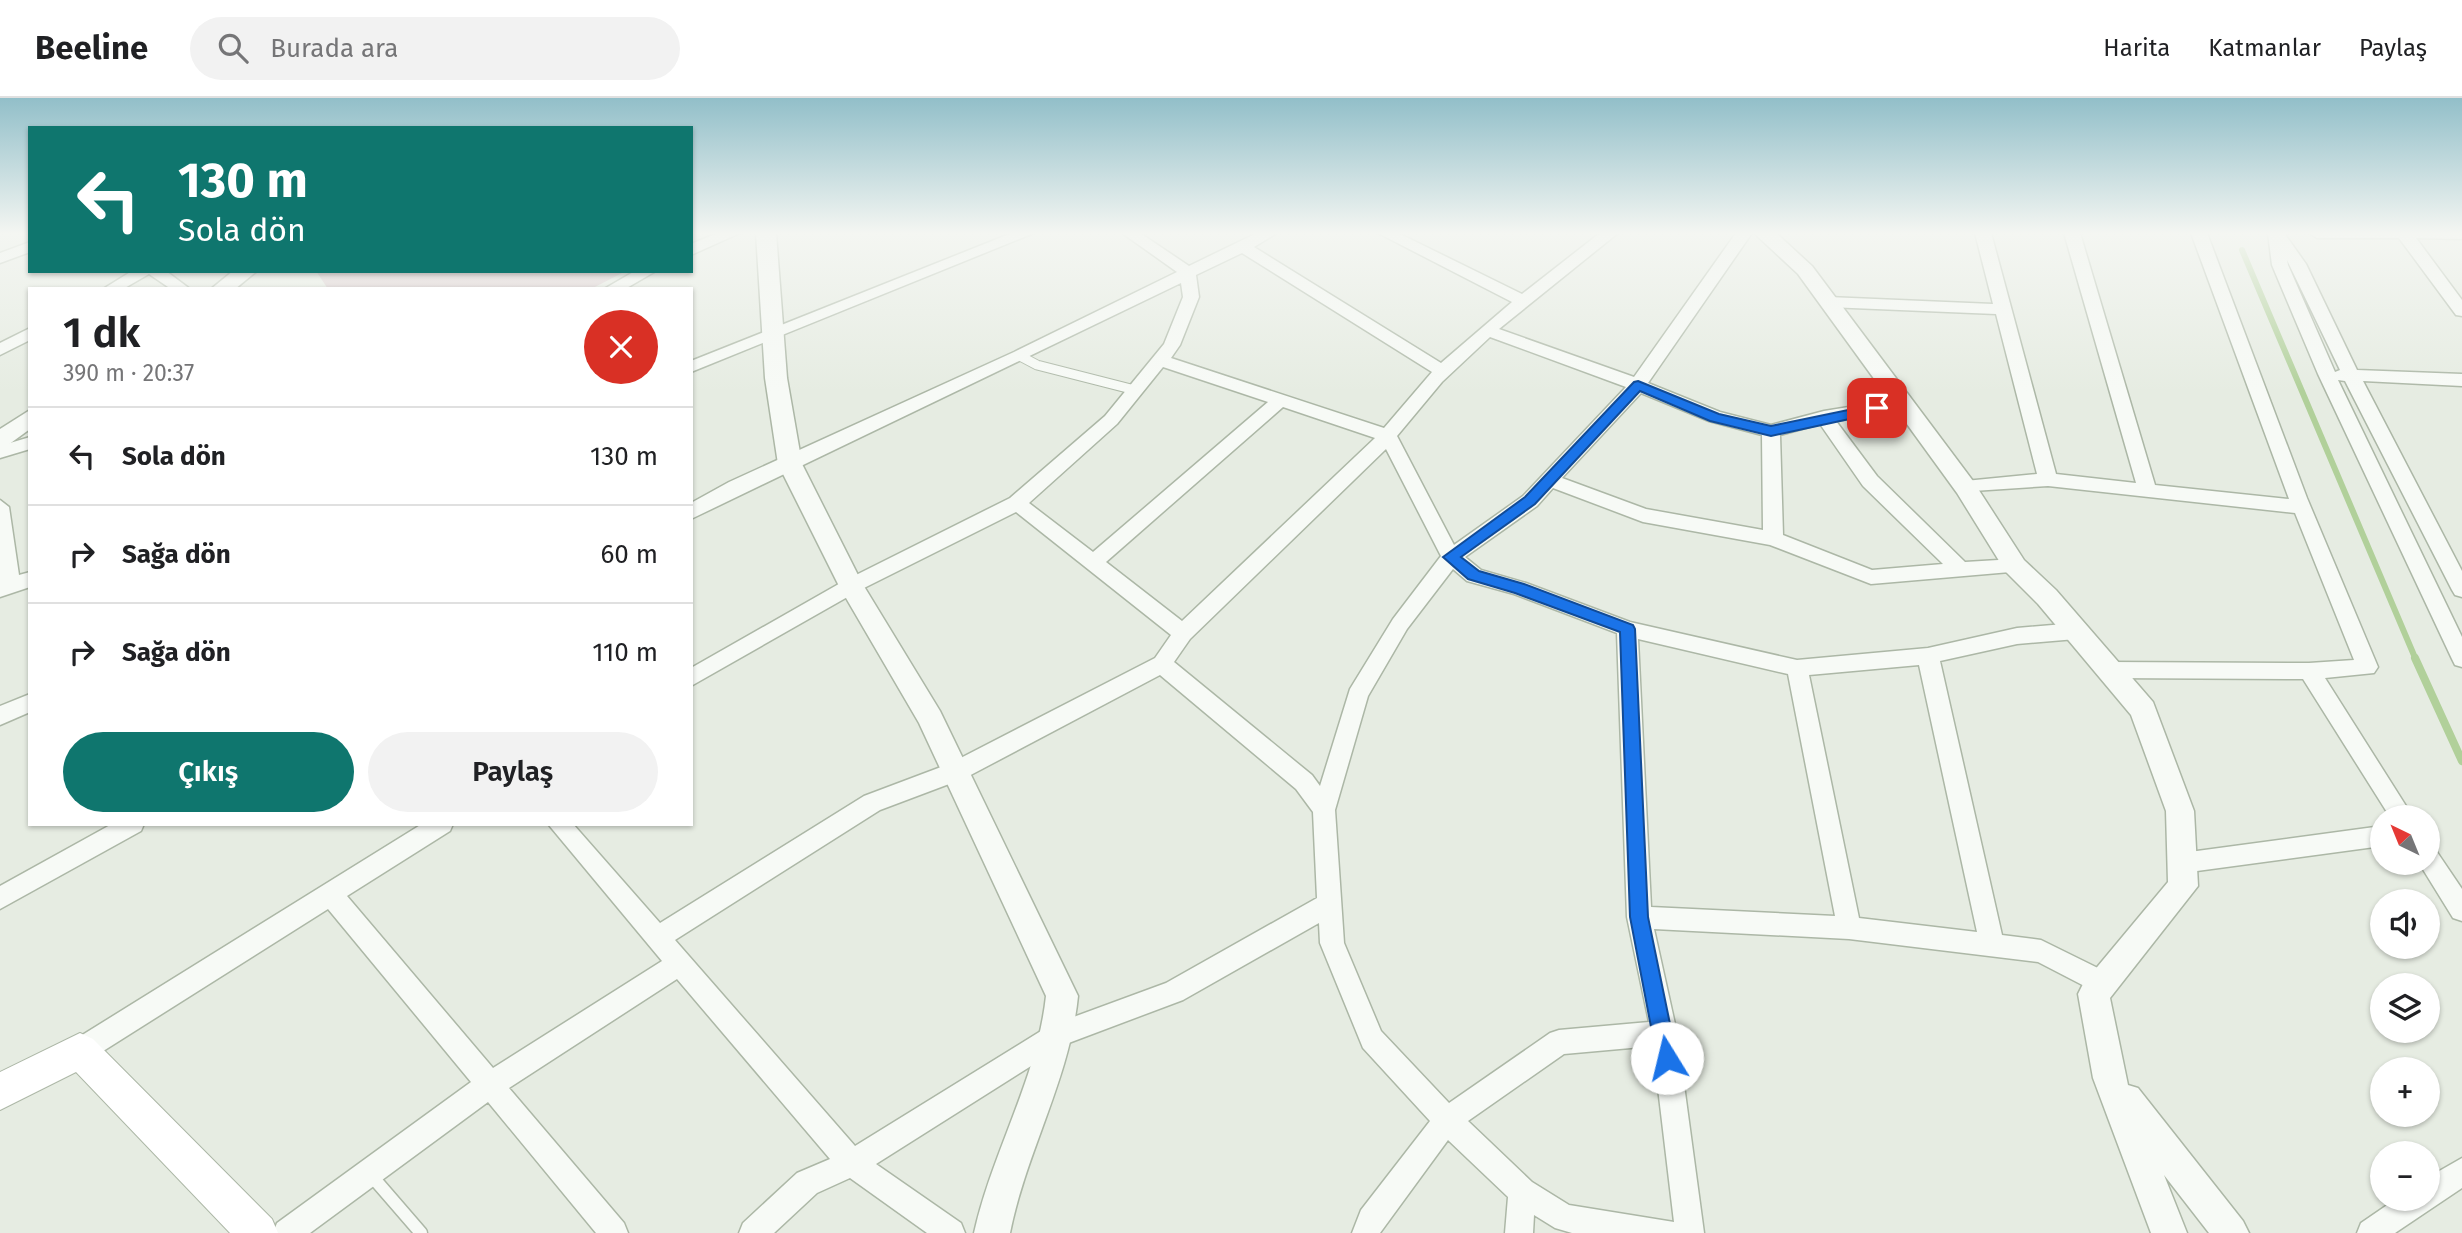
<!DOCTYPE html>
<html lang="tr">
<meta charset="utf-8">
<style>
:root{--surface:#fff;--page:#f2f2f2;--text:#202124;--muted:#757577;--line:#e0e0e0;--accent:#0f766e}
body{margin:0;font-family:"Fira Sans",sans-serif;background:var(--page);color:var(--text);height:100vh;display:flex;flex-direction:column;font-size:26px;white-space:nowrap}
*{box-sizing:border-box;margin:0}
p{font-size:23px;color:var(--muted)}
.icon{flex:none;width:38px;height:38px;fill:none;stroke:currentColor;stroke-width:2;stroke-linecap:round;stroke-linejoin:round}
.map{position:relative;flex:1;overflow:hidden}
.details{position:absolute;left:28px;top:189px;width:665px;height:539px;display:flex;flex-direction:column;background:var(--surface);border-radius:0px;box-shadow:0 2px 5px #0004}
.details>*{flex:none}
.hud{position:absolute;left:28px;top:28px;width:665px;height:147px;border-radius:0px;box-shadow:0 2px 5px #0004;background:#0f766e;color:#fff;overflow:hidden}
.needle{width:46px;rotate:317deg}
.tools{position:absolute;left:2370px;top:707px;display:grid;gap:14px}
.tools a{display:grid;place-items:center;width:70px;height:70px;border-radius:50%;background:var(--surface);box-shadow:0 2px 5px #0004;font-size:35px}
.pin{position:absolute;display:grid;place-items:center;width:60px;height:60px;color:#fff;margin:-30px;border-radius:14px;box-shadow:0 4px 10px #0006}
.me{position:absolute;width:77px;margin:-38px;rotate:351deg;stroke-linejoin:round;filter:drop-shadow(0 0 5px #0008)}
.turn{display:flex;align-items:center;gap:24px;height:147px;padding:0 35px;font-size:32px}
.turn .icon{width:91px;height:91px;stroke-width:2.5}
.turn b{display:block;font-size:49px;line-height:60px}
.round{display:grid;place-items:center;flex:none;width:74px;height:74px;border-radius:37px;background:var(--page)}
.headline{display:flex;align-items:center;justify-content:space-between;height:119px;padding:0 35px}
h1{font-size:42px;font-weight:600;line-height:52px}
.cta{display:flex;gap:14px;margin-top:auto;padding:14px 35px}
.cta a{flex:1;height:80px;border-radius:42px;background:var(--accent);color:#fff;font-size:28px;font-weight:600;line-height:80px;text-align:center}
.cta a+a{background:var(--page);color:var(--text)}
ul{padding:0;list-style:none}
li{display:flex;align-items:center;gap:21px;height:98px;padding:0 35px;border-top:2px solid var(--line)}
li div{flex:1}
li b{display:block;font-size:26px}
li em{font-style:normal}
header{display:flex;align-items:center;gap:42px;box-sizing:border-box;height:98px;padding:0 35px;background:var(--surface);border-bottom:2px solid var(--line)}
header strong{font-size:33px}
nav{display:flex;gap:38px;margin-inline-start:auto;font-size:24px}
.search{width:490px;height:63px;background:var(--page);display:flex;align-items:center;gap:18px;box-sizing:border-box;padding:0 24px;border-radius:38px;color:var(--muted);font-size:26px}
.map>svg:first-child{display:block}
.green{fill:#d7c3c7}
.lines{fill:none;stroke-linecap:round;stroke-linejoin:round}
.stream-far1{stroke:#b1d09a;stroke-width:6}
.stream{stroke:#b1d09a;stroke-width:8}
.service-far1-casing{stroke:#acb7a6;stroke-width:11}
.service-casing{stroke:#acb7a6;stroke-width:15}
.minor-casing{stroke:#acb7a6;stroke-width:3}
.tertiary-casing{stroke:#acb7a6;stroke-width:3}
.secondary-casing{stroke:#acb7a6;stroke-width:2}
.service-far1{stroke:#f7faf6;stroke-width:9}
.service{stroke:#f7faf6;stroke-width:12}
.minor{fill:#f7faf6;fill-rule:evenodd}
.tertiary{fill:#f7faf6;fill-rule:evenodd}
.secondary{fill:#fff;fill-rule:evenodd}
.route{fill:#1a73e8;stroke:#114b97;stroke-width:2}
</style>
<header>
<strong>Beeline</strong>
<div class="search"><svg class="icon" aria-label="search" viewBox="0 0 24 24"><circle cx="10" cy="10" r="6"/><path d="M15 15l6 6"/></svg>Burada ara</div>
<nav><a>Harita</a><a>Katmanlar</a><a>Paylaş</a></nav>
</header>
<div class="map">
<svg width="2462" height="1135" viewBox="0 0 2462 1135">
<rect width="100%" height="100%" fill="#e6ece2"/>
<path class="green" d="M 316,173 L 626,173 L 591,191 L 328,191 Z"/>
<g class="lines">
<path class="stream-far1" d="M 2242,152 L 2416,562"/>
<path class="stream" d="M 2415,560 L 2462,663"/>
<g class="service-far1-casing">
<path id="service-far1" d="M 1020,258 L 1037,267 L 1135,292"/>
</g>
<g class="service-casing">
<path id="service" d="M 370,1076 L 421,1135"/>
</g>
<g class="minor-casing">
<g id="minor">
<path d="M 718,135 L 740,135 L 691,157 L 691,146 Z"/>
<path d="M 1012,135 L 1034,135 L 691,274 L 691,263 Z"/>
<path d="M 1122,135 L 1140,135 L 1189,168 L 1257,135 L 1277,135 L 1254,149 L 1441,265 L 1512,204 L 1378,135 L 1398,135 L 1522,196 L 1600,135 L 1618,135 L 1499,231 L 1634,279 L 1736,135 L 1752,135 L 1648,285 L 1720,314 L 1771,327 L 1824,313 L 1904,300 L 1910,302 L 1913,306 L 1910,310 L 1836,323 L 1877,378 L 1965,464 L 2015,461 L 2022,463 L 2025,468 L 2022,473 L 1871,486 L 1770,447 L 1643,424 L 1553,390 L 1537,408 L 1465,459 L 1481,472 L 1526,485 L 1630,524 L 1797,562 L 1928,550 L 2017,530 L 2076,525 L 2083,527 L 2086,533 L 2083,539 L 2076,541 L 2017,546 L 1940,563 L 2002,837 L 2041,842 L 2112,877 L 2116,885 L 2112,893 L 2103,897 L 2094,893 L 2038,864 L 1849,841 L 1654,831 L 1677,935 L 1704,1135 L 1572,1135 L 1555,1130 L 1534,1117 L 1533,1135 L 1505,1135 L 1508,1099 L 1448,1042 L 1380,1135 L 1352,1135 L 1361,1112 L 1430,1023 L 1363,950 L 1320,845 L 1319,825 L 1183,902 L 1066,946 L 876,1066 L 961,1125 L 965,1135 L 927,1135 L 850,1080 L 817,1095 L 774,1135 L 739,1135 L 743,1125 L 797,1075 L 830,1061 L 677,881 L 509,990 L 624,1125 L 628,1135 L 596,1135 L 488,1004 L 310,1135 L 273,1135 L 277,1125 L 471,984 L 328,811 L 89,962 L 80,965 L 71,962 L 67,953 L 71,944 L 422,726 L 453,726 L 450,733 L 347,798 L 493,970 L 662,863 L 548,726 L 573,726 L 660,825 L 864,698 L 949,666 L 1155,560 L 1171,537 L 1016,414 L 858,493 L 691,588 L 691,570 L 844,483 L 1010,400 L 1105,318 L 1164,246 L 1183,199 L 1181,185 L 691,421 L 691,405 L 729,384 L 1014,254 L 1177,174 ZM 1242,155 L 1432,274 L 1384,330 L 1171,260 L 1180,247 L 1199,199 L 1196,177 ZM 1490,239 L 1626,289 L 1523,398 L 1454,447 L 1397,338 L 1442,284 ZM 1163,269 L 1268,304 L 1093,454 L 1029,405 L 1117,326 ZM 1641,295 L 1709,323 L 1762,337 L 1763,432 L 1646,411 L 1562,380 ZM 1283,309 L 1375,340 L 1182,523 L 1106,464 ZM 1820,326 L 1863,388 L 1943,466 L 1872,472 L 1783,437 L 1780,337 ZM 1386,351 L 1441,458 L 1393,521 L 1350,591 L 1320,688 L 1312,677 L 1174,564 L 1190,541 ZM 1453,471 L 1467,483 L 1514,496 L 1617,535 L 1627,819 L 1649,924 L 1559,932 L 1550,935 L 1449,1005 L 1381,933 L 1344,845 L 1335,712 L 1368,598 L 1407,531 ZM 1638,541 L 1788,576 L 1835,818 L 1651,809 ZM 1919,567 L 1977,834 L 1859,820 L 1809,577 ZM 1160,577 L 1296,691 L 1313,714 L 1317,800 L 1166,885 L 1049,928 L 855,1048 L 675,842 L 880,712 L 965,680 ZM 1653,948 L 1674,1124 L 1569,1107 L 1532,1084 L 1468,1023 L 1564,956 Z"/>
<path d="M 1975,135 L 1991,135 L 2056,376 L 2136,385 L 2064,135 L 2080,135 L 2155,387 L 2289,401 L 2191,135 L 2207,135 L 2307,400 L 2378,569 L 2374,575 L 2325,580 L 2413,719 L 2390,719 L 2303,581 L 2109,580 L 2102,578 L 2098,572 L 2102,566 L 2109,564 L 2309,565 L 2354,562 L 2295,415 L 2048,388 L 1958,394 L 1956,389 L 1965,383 L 2037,376 L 1996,216 L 1828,209 L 1820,204 L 1828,199 L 1993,206 Z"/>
<path d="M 2268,135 L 2284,135 L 2306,166 L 2357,272 L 2462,276 L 2462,288 L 2363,283 L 2462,473 L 2462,499 L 2455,497 L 2452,492 L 2345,283 L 2338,282 L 2462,539 L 2462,569 L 2455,567 L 2452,561 L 2318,276 L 2272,167 ZM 2287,162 L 2340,272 L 2335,274 L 2288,167 Z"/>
<path d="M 2309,135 L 2462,135 L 2462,141 L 2416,140 L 2462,202 L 2462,218 L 2456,217 L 2399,140 L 2317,140 Z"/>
<path d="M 30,144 L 30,154 L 0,165 L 0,155 Z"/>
<path d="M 132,173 L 166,173 L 190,191 L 171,191 L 149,176 L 123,191 L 103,191 Z"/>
<path d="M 635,173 L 656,173 L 625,191 L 604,191 Z"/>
<path d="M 30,230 L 30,242 L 0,257 L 0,245 Z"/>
<path d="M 30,339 L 30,351 L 0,360 L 0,348 Z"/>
<path d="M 0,402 L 9,409 L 19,477 L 30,474 L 30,489 L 0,499 Z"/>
<path d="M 30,596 L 30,614 L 0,627 L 0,608 Z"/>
<path d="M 112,726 L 144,726 L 141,733 L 0,811 L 0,788 Z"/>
<path d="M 2382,728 L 2382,748 L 2182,775 L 2174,772 L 2170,765 L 2174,758 L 2182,755 Z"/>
<path d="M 2427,748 L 2435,751 L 2462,791 L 2462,823 L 2453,820 L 2419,765 L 2427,765 Z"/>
<path d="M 2462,1060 L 2462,1090 L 2395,1135 L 2357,1135 L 2361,1125 L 2396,1101 L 2427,1101 L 2427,1080 Z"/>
</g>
</g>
<g class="tertiary-casing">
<g id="tertiary">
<path d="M 756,135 L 776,135 L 787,280 L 802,366 L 862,485 L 940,613 L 1078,898 C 1070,980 1026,1054 1010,1135 L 974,1135 C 992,1054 1037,981 1046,898 L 919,625 L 839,488 L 778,366 L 765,280 Z"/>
<path d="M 1754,135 L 1776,135 L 1812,168 L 1973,383 L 2024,462 L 2056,492 L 2153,604 L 2194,713 L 2198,788 L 2110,900 L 2128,987 L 2138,990 L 2243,1123 L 2249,1135 L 2209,1135 L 2164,1077 L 2187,1135 L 2151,1135 L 2093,980 L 2078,896 L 2083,886 L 2168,784 L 2166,713 L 2131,617 L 2038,506 L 2006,474 L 1957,395 L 1798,176 Z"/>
<path d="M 233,173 L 257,173 L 235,191 L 211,191 Z"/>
<path d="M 30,312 L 30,331 L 8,347 L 0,350 L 0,331 Z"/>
</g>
</g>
<g class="secondary-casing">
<path id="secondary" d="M 80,935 L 93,941 L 272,1121 L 278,1135 L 230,1135 L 76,974 L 0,1012 L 0,974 Z"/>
</g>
<use href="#service-far1" class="service-far1"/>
<use href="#service" class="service"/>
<use href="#minor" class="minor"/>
<use href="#tertiary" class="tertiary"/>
<use href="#secondary" class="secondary"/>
</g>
<linearGradient id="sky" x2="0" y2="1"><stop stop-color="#92bfc9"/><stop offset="0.46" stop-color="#f4f6f2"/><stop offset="1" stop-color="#f4f6f2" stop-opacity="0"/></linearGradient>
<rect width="2462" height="294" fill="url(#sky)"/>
<path class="route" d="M 1638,283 L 1719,316 L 1771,328 L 1877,306 L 1884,310 L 1877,315 L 1771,338 L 1710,323 L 1640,293 L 1535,406 L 1461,459 L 1479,473 L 1524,486 L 1633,527 L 1635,531 L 1648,819 L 1677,960 L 1674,967 L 1667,969 L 1660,967 L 1657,960 L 1630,819 L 1620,534 L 1515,495 L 1468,481 L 1443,459 L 1525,399 L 1634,284 Z"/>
</svg>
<div class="tools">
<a><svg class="needle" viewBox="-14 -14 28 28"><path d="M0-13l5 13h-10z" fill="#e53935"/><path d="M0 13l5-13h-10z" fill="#757577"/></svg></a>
<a><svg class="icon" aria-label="sound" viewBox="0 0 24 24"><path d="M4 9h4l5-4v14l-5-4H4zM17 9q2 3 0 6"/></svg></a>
<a><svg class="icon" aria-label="layers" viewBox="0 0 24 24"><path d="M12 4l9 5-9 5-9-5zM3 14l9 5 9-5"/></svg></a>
<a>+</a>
<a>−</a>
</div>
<div class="pin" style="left:1877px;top:310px;background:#d93025"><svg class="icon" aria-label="arrive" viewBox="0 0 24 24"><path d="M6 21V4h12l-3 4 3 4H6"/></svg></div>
<svg class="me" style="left:1667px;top:960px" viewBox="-20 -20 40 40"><circle r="19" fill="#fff"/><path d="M0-13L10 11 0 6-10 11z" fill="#1a73e8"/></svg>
<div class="hud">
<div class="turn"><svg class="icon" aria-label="left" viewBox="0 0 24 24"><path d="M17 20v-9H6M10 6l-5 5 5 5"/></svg><div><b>130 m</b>Sola dön</div></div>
</div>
<section class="details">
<div class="headline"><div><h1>1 dk</h1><p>390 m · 20:37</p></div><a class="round" style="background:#d93025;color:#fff"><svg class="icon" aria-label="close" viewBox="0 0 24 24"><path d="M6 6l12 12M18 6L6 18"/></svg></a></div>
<ul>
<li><svg class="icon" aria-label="left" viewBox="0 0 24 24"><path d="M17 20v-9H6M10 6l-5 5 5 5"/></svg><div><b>Sola dön</b></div><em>130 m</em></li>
<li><svg class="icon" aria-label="right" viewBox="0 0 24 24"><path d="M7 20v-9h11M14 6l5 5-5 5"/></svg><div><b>Sağa dön</b></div><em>60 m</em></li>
<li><svg class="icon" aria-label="right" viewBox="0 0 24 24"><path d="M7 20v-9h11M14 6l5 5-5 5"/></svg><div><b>Sağa dön</b></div><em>110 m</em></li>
</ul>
<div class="cta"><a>Çıkış</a><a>Paylaş</a></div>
</section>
</div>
